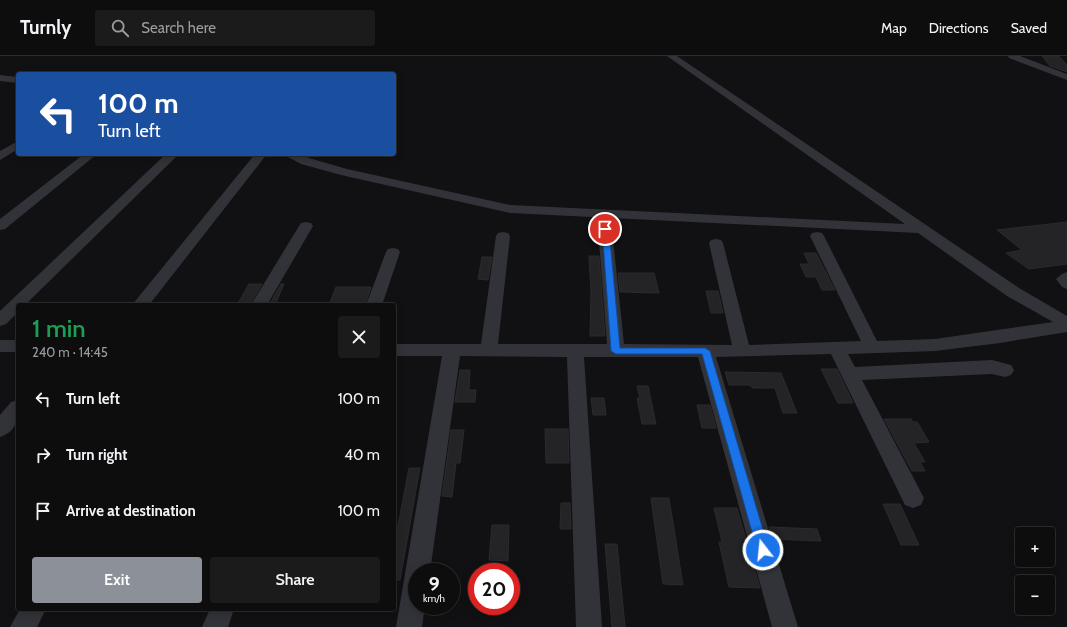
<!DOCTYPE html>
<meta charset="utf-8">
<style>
:root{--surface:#0d0d0e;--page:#1b1b1c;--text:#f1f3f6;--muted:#9a9c9e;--line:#2d2d2e;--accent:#8c9099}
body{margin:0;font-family:Cabin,sans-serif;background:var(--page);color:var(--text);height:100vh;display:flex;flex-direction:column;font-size:15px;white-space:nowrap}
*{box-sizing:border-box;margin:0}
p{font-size:13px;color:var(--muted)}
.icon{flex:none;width:22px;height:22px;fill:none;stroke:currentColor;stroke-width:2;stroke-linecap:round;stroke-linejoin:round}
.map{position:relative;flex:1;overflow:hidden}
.sheet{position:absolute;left:16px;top:247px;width:380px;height:308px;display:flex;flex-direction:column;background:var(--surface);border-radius:4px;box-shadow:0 2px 10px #0003,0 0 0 1px var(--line)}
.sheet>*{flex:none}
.hud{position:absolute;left:16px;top:16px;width:380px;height:84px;border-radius:4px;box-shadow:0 2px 10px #0003,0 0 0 1px var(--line);background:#1a4fa0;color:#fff;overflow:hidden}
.tools{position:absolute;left:1015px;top:471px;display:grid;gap:8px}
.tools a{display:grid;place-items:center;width:40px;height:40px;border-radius:4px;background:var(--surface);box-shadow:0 2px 10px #0003,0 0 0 1px var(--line);font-size:20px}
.speed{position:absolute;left:408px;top:507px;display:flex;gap:8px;font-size:20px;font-weight:700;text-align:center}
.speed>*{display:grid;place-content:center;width:52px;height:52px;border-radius:50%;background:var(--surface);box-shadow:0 2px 10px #0003,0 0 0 1px var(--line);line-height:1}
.speed small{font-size:10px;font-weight:400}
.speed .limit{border:6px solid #d22;background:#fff;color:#111}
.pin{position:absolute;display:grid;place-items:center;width:34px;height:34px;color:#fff;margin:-17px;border:2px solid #fff;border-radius:50%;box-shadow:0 1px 4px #0007}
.me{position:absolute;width:44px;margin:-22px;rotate:344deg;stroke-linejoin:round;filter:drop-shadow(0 0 3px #0008)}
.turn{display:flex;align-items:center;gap:14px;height:84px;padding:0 16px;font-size:18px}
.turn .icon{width:52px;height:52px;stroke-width:2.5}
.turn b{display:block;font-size:28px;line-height:34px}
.round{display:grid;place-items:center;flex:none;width:42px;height:42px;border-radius:4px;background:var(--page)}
.head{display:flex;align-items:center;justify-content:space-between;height:68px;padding:0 16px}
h1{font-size:24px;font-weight:600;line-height:30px;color:#1e9e55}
.button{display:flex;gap:8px;margin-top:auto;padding:8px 16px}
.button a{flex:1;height:46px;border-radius:4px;background:var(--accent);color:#fff;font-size:16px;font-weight:600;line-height:46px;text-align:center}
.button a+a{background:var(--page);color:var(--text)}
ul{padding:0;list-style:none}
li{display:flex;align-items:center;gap:12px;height:56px;padding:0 16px}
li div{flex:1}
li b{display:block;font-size:15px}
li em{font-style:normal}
header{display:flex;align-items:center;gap:24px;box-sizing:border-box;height:56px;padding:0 20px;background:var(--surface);border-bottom:1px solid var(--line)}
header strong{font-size:19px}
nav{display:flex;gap:22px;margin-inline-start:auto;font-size:14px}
.search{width:280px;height:36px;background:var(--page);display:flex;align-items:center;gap:10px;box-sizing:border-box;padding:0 14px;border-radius:4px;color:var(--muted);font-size:15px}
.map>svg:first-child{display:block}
.building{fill:#242427;stroke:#2b2b2f}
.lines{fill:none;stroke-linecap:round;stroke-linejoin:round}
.minor{fill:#323338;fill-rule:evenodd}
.route{fill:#1a73e8;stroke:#114b97}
</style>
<header>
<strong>Turnly</strong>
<div class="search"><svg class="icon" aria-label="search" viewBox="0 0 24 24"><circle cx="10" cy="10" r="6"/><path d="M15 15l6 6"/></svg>Search here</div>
<nav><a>Map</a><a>Directions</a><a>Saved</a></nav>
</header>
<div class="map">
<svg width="1067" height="571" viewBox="0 0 1067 571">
<rect width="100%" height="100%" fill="#111113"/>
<g class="building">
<path d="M 1042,0 L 1059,0 L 1067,9 L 1067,16 L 1050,10 Z"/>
<path d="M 1067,166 L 1067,208 L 1029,213 L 1006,197 L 1022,194 L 997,174 Z"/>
<path d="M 804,197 L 816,197 L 835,234 L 822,234 L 816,221 L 806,221 L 800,208 L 809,208 Z"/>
<path d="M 589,200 L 599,200 L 605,280 L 590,280 L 591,236 Z"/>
<path d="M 482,201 L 492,201 L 488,224 L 478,223 Z"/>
<path d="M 618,217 L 654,217 L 659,237 L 620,236 Z"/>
<path d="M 249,228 L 262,228 L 250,249 L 237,249 Z"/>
<path d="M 281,228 L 284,228 L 275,249 L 269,249 Z"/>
<path d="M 336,231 L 371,231 L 365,249 L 352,249 L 353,247 L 330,247 Z"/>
<path d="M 706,235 L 718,235 L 723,257 L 711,257 Z"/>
<path d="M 821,313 L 837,313 L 853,347 L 838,347 Z"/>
<path d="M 460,314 L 470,314 L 469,334 L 476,334 L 475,346 L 455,346 Z"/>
<path d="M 725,316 L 781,317 L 797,357 L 783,357 L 775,332 L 753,332 L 749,329 L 729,329 Z"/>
<path d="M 637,330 L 648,330 L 656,368 L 642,368 L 637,342 L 640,342 Z"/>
<path d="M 591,342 L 604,342 L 606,359 L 593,359 Z"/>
<path d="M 697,349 L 710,349 L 716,372 L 702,372 Z"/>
<path d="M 884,363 L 911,363 L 913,366 L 917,366 L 929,386 L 914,387 L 925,406 L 920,406 L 925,415 L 912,415 Z"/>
<path d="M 545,373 L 568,373 L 569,407 L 546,407 Z"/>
<path d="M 451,374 L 464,374 L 460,407 L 456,407 L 452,441 L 442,440 Z"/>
<path d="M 409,412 L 420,412 L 400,524 L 394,524 L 394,490 Z"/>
<path d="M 651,442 L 669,442 L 683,529 L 663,528 Z"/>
<path d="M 561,447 L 570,447 L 571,473 L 560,473 Z"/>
<path d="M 883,448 L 900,448 L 919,489 L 901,489 Z"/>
<path d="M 714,452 L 737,452 L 760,532 L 729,531 L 719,486 L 722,486 Z"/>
<path d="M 492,469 L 509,469 L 508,505 L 489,504 Z"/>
<path d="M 769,471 L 817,473 L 821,485 L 773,483 Z"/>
<path d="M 605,488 L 617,488 L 625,571 L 612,571 Z"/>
</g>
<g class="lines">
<g class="minor">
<path d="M 667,0 L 677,0 L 1019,232 L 1067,260 L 1067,276 L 1000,287 L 935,295 L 848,298 L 855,311 L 992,304 L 1011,309 L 1014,314 L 1011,319 L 1005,321 L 992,318 L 862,324 L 924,442 L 921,449 L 913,452 L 905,449 L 831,298 L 716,301 L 798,571 L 772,571 L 698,301 L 584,301 L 602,571 L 576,571 L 567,301 L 460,300 L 430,516 L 417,516 L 417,550 L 425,550 L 422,571 L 396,571 L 442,300 L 394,300 L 394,288 L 481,288 L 496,180 L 498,177 L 503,176 L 508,177 L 510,180 L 498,288 L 607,288 L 598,173 L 600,170 L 605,169 L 610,170 L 612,173 L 624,288 L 732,289 L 709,187 L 711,184 L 716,183 L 721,184 L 723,187 L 749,289 L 861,285 L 810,180 L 812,177 L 817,176 L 822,177 L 824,180 L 877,285 L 935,283 L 1053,266 L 1007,240 L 918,177 L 510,157 L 341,119 L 301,108 L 286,100 L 284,98 L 299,98 L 309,102 L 347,113 L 510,149 L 905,168 Z"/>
<path d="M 1008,0 L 1020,0 L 1067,18 L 1067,24 L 1009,2 Z"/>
<path d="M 0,19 L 18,21 L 18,27 L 0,25 Z"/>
<path d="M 18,85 L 18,93 L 0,104 L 0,95 Z"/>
<path d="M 84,98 L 97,98 L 5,173 L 0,174 L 0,163 Z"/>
<path d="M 166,98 L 179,98 L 25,249 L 18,249 L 18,256 L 6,268 L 0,270 L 0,255 Z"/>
<path d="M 255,98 L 267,98 L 149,249 L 132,249 Z"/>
<path d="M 306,166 L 311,167 L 313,170 L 267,249 L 251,249 L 299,170 L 301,167 Z"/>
<path d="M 393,192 L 398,193 L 400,196 L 382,249 L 366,249 L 386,196 L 388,193 Z"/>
<path d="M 1067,216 L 1067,233 L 1062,231 L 1056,223 L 1062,218 Z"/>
<rect x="0" y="284" width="18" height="12"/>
<path d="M 18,344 C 18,360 19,375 0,381 L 0,359 L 11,346 Z"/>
<path d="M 20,553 L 46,553 L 37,571 L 10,571 Z"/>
<path d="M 210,553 L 234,553 L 228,571 L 202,571 Z"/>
</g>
</g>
<path class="route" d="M 602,171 L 605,171 L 609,173 L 620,292 L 705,292 L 710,295 L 769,494 L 767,499 L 763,500 L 759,499 L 757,494 L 702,298 L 616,298 L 611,295 Z"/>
</svg>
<div class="tools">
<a>+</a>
<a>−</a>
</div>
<div class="speed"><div>9<small>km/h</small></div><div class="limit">20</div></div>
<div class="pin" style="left:605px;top:173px;background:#d93025"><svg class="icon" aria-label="arrive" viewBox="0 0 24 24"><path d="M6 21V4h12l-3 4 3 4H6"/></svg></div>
<svg class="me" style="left:763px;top:494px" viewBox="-20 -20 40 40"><circle r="17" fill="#1a73e8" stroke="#fff" stroke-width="3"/><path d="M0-11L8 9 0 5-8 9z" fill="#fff"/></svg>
<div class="hud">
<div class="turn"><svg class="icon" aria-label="left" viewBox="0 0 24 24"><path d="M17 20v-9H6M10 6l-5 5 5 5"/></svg><div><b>100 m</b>Turn left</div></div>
</div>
<section class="sheet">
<div class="head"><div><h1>1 min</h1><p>240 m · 14:45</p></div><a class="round"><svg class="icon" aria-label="close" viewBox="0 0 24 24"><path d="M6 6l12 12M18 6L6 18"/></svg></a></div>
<ul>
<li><svg class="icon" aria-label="left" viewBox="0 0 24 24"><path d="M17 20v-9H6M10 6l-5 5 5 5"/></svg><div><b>Turn left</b></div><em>100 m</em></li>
<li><svg class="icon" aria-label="right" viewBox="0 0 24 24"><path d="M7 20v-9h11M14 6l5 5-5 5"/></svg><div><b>Turn right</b></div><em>40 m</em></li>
<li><svg class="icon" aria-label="arrive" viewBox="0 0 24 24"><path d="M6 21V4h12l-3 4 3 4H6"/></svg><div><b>Arrive at destination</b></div><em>100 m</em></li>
</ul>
<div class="button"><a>Exit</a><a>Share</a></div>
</section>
</div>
